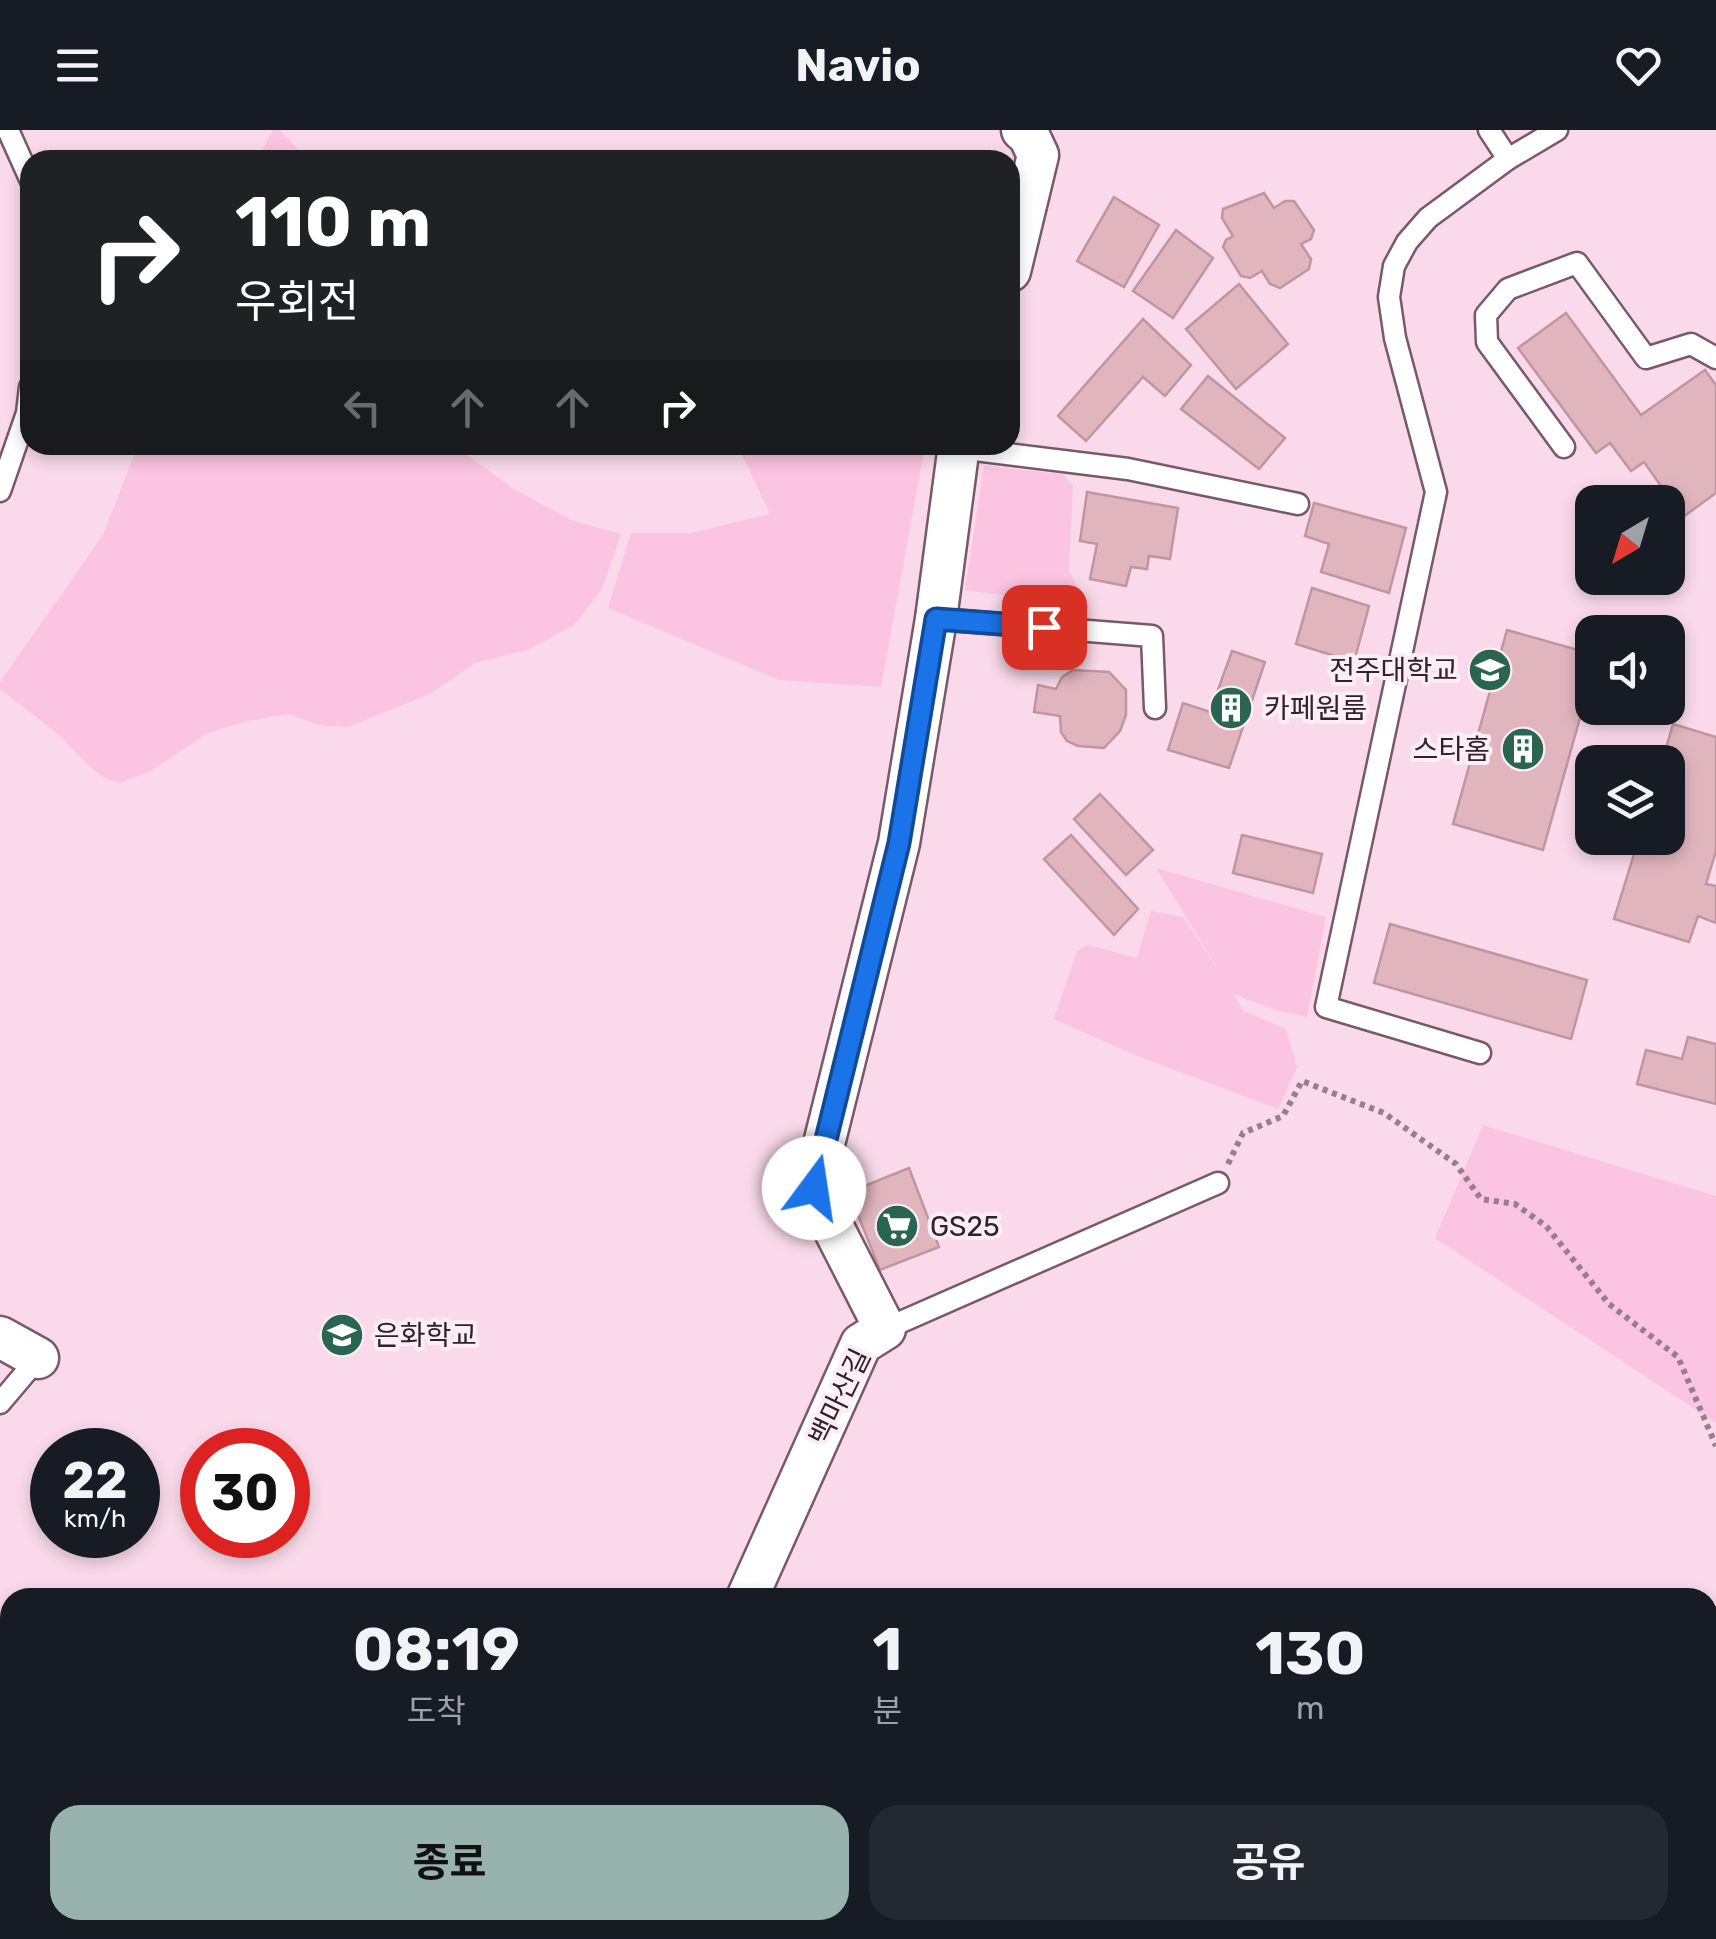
<!DOCTYPE html>
<html lang="ko">
<meta charset="utf-8">
<style>
:root{--surface:#171b24;--page:#242831;--text:#f1f3f6;--muted:#9ea1a6;--accent:#97b3ab}
body{margin:0;font-family:Rubik,"Noto Sans KR",sans-serif;background:var(--page);color:var(--text);height:100vh;display:flex;flex-direction:column;font-size:38px;white-space:nowrap}
*{box-sizing:border-box;margin:0}
p{font-size:32px;color:var(--muted)}
.icon{flex:none;width:55px;height:55px;fill:none;stroke:currentColor;stroke-width:2;stroke-linecap:round;stroke-linejoin:round}
.map{position:relative;flex:1;overflow:hidden}
.panel{position:absolute;left:0px;top:1458px;width:1718px;height:352px;display:flex;flex-direction:column;background:var(--surface);border-radius:30px 30px 0 0;box-shadow:0 5px 15px #0003}
.panel>*{flex:none}
.top-card{position:absolute;left:20px;top:20px;width:1000px;height:305px;border-radius:30px;box-shadow:0 5px 15px #0003;background:#202124;color:#fff;overflow:hidden}
.needle{width:65px;rotate:218deg}
.tools{position:absolute;left:1575px;top:355px;display:grid;gap:20px}
.tools a{display:grid;place-items:center;width:110px;height:110px;border-radius:20px;background:var(--surface);box-shadow:0 5px 15px #0003;font-size:50px}
.speed{position:absolute;left:30px;top:1298px;display:flex;gap:20px;font-size:50px;font-weight:700;text-align:center}
.speed>*{display:grid;place-content:center;width:130px;height:130px;border-radius:50%;background:var(--surface);box-shadow:0 5px 15px #0003;line-height:1}
.speed small{font-size:25px;font-weight:400}
.speed .limit{border:15px solid #d22;background:#fff;color:#111}
.pin{position:absolute;display:grid;place-items:center;width:85px;height:85px;color:#fff;margin:-42px;border-radius:20px;box-shadow:0 5px 15px #0006}
.me{position:absolute;width:110px;margin:-55px;rotate:14deg;stroke-linejoin:round;filter:drop-shadow(0 0 8px #0008)}
.turn{display:flex;align-items:center;gap:35px;height:210px;padding:0 50px;font-size:45px}
.turn .icon{width:130px;height:130px;stroke-width:2.5}
.turn b{display:block;font-size:70px;line-height:85px}
.lanes{display:flex;align-items:center;height:95px;padding:0 50px;background:#0003;justify-content:center;gap:50px;direction:ltr}
.lanes .off{opacity:.35}
.eta{display:flex;justify-content:space-evenly;align-items:center;height:170px;text-align:center}
.eta b{font-size:60px;font-weight:700;line-height:70px}
.button{display:flex;gap:20px;margin-top:auto;padding:20px 50px}
.button a{flex:1;height:115px;border-radius:30px;background:var(--accent);color:#111;font-size:40px;font-weight:700;line-height:115px;text-align:center}
.button a+a{background:var(--page);color:var(--text)}
header{display:flex;justify-content:space-between;align-items:center;height:130px;padding:0 50px;background:var(--surface);font-size:45px;font-weight:700}
.map>svg:first-child{display:block}
.green{fill:#fbc4e0}
.building{fill:#e1b5bd;stroke:#c0969e;stroke-width:2.5}
.lines{fill:none;stroke-linecap:round;stroke-linejoin:round}
.service-casing{stroke:#7a586a;stroke-width:25}
.minor-casing{stroke:#7a586a;stroke-width:45}
.path{stroke:#967f8b;stroke-width:6;stroke-dasharray:5 5;stroke-linecap:butt}
.service{stroke:#fff;stroke-width:20}
.minor{stroke:#fff;stroke-width:40}
.route-casing{stroke:#114b97;stroke-width:25}
.route{stroke:#1a73e8;stroke-width:18}
.labels{text-anchor:middle;dominant-baseline:central;stroke-width:8;stroke-linejoin:round;paint-order:stroke}
.poi-label{font-size:28px;fill:#302229;stroke:#fdedf5;text-anchor:start}
.street-label{font-size:28px;fill:#302229;stroke:#fdedf5}
</style>
<header><svg class="icon" aria-label="menu" viewBox="0 0 24 24"><path d="M4 6h16M4 12h16M4 18h16"/></svg>Navio<svg class="icon" aria-label="heart" viewBox="0 0 24 24"><path d="M12 20l-8-8c-3-5 5-10 8-4 3-6 11-1 8 4z"/></svg></header>
<div class="map">
<svg width="1716" height="1809" viewBox="0 0 1716 1809">
<rect width="100%" height="100%" fill="#fadaea"/>
<g class="green">
<path d="M 273,0 L 280,0 L 305,27 L 312,30 L 257,30 Z"/>
<path d="M 138,315 L 453,315 L 514,359 L 571,390 L 621,404 L 602,459 L 574,495 L 530,519 L 475,533 L 430,564 L 348,597 L 319,595 L 288,584 L 248,591 L 208,603 L 149,642 L 120,653 L 106,649 L 90,637 L 58,604 L 0,559 L 0,552 L 103,405 Z"/>
<path d="M 732,315 L 925,315 L 881,557 L 779,550 L 608,478 L 631,403 L 690,403 L 770,384 L 739,318 Z"/>
<path d="M 984,336 L 1062,344 L 1073,355 L 1069,440 L 1087,477 L 965,460 Z"/>
<path d="M 1156,738 L 1326,787 L 1307,887 L 1275,880 L 1233,864 L 1244,881 L 1286,899 L 1297,937 L 1278,979 L 1130,923 L 1054,889 L 1077,821 L 1088,815 L 1137,828 L 1151,781 L 1183,787 L 1221,844 Z"/>
<path d="M 1483,995 L 1716,1066 L 1716,1293 L 1435,1108 Z"/>
<path d="M 1716,1562 L 1716,1809 L 1581,1809 L 1577,1800 L 1708,1800 L 1708,1570 Z"/>
</g>
<g class="building">
<path d="M 1264,63 L 1274,78 L 1285,71 L 1294,71 L 1314,100 L 1311,109 L 1301,114 L 1311,129 L 1309,139 L 1280,158 L 1270,154 L 1262,141 L 1250,148 L 1241,146 L 1223,117 L 1226,110 L 1233,106 L 1222,88 L 1223,79 Z"/>
<path d="M 1114,67 L 1159,95 L 1124,157 L 1077,131 Z"/>
<path d="M 1176,100 L 1213,128 L 1173,188 L 1133,161 Z"/>
<path d="M 1239,154 L 1288,214 L 1236,259 L 1186,199 Z"/>
<path d="M 1566,183 L 1641,285 L 1705,240 L 1716,255 L 1716,363 L 1683,387 L 1644,332 L 1631,341 L 1610,313 L 1596,323 L 1518,218 Z"/>
<path d="M 1143,189 L 1191,235 L 1165,266 L 1143,247 L 1086,311 L 1058,286 Z"/>
<path d="M 1208,246 L 1285,308 L 1259,339 L 1181,279 Z"/>
<path d="M 1087,362 L 1178,378 L 1170,429 L 1149,426 L 1147,439 L 1131,437 L 1126,456 L 1090,449 L 1097,414 L 1080,411 Z"/>
<path d="M 1314,373 L 1406,398 L 1389,463 L 1321,442 L 1329,414 L 1305,406 Z"/>
<path d="M 1312,458 L 1369,476 L 1354,532 L 1296,514 Z"/>
<path d="M 1507,500 L 1592,524 L 1592,545 L 1543,720 L 1453,694 Z"/>
<path d="M 1232,521 L 1265,532 L 1229,638 L 1168,620 L 1183,573 L 1210,582 Z"/>
<path d="M 1073,540 L 1109,542 L 1126,560 L 1126,585 L 1120,601 L 1104,618 L 1078,616 L 1067,611 L 1061,602 L 1060,586 L 1034,582 L 1038,555 L 1056,559 L 1062,547 Z"/>
<path d="M 1673,594 L 1716,607 L 1716,721 L 1706,754 L 1716,756 L 1716,793 L 1698,786 L 1689,812 L 1614,789 L 1639,708 L 1668,708 L 1668,632 L 1662,632 Z"/>
<path d="M 1100,664 L 1153,720 L 1126,745 L 1074,689 Z"/>
<path d="M 1071,705 L 1138,779 L 1114,805 L 1044,729 Z"/>
<path d="M 1242,705 L 1322,724 L 1313,763 L 1233,743 Z"/>
<path d="M 1390,794 L 1587,850 L 1571,909 L 1374,853 Z"/>
<path d="M 1688,907 L 1716,914 L 1716,974 L 1637,954 L 1646,920 L 1682,929 Z"/>
<path d="M 909,1038 L 939,1117 L 880,1140 L 854,1075 L 862,1057 Z"/>
</g>
<g class="lines">
<g class="service-casing">
<g id="service">
<path d="M 8,0 L 30,49"/>
<path d="M 1489,0 L 1508,29"/>
<path d="M 1564,317 L 1487,212 L 1486,185 L 1508,159 L 1577,133 L 1646,228 L 1691,214 L 1716,228"/>
<path d="M 959,318 L 1128,339 L 1298,374"/>
<path d="M 0,361 L 27,283 L 30,257"/>
<path d="M 936,489 L 1152,506 L 1155,578"/>
<path d="M 1480,923 L 1326,877 L 1436,362 L 1395,208 L 1389,167 L 1394,136 L 1407,112 L 1428,88 L 1508,29 L 1557,0"/>
<path d="M 885,1199 L 1218,1053"/>
<path d="M 0,1273 L 38,1228"/>
<path d="M 492,1809 L 500,1800"/>
</g>
</g>
<g class="minor-casing">
<g id="minor">
<path d="M 1010,141 L 1038,25 L 1029,6 L 1022,0"/>
<path d="M 0,1207 L 38,1228"/>
<path d="M 747,1468 L 861,1214 L 885,1199 L 813,1058 L 899,713 L 936,489 L 959,315"/>
<path d="M 684,1809 L 692,1800"/>
</g>
</g>
<path class="path" d="M 1228,1034 L 1243,1003 L 1283,986 L 1302,951 L 1384,983 L 1456,1034 L 1481,1069 L 1515,1074 L 1546,1096 L 1609,1174 L 1678,1227 L 1716,1316"/>
<use href="#service" class="service"/>
<use href="#minor" class="minor"/>
</g>
<g class="lines">
<g class="route-casing">
<path id="route" d="M 814,1058 L 899,713 L 936,489 L 1044,497"/>
</g>
<use href="#route" class="route"/>
</g>
<defs>
<g id="university-disc" transform="scale(2.25)"><circle r="9.5" fill="#296550" stroke="#fdedf5"/><path d="M0-5L7-2L0 1L-7-2ZM-4 1L0 2.5L4 1V4Q0 6-4 4Z" fill="#fff"/></g>
<g id="building-disc" transform="scale(2.25)"><circle r="9.5" fill="#296550" stroke="#fdedf5"/><path d="M-4-6H4V6H1V3H-1V6H-4ZM-2.5-4.3h1.7v1.8h-1.7ZM.8-4.3h1.7v1.8H.8ZM-2.5-1h1.7V.8h-1.7ZM.8-1h1.7V.8H.8Z" fill="#fff"/></g>
<g id="supermarket-disc" transform="scale(2.25)"><circle r="9.5" fill="#296550" stroke="#fdedf5"/><path d="M-6-5.5h2.5l.6 2H6L4.5 2H-2.5L-4.4-4H-6ZM-1.5 3.2a1.3 1.3 0 1 0 .1 0ZM3 3.2a1.3 1.3 0 1 0 .1 0Z" fill="#fff"/></g>
<g id="school-disc" transform="scale(2.25)"><circle r="9.5" fill="#296550" stroke="#fdedf5"/><path d="M0-5L7-2L0 1L-7-2ZM-4 1L0 2.5L4 1V4Q0 6-4 4Z" fill="#fff"/></g>
</defs>
<g fill-rule="evenodd">
<use href="#university-disc" x="1490" y="540"/>
<use href="#building-disc" x="1231" y="578"/>
<use href="#building-disc" x="1523" y="619"/>
<use href="#supermarket-disc" x="897" y="1096"/>
<use href="#school-disc" x="342" y="1205"/>
</g>
<g class="labels">
<g class="poi-label">
<text x="1458" y="540" text-anchor="end">전주대학교</text>
<text x="1264" y="578">카페원룸</text>
<text x="1490" y="619" text-anchor="end">스타홈</text>
<text x="930" y="1096">GS25</text>
<text x="374" y="1205">은화학교</text>
</g>
<g class="street-label">
<text transform="translate(840 1267) rotate(-64)">백마산길</text>
</g>
</g>
</svg>
<div class="tools">
<a><svg class="needle" viewBox="-14 -14 28 28"><path d="M0-13l5 13h-10z" fill="#e53935"/><path d="M0 13l5-13h-10z" fill="#9ea1a6"/></svg></a>
<a><svg class="icon" aria-label="sound" viewBox="0 0 24 24"><path d="M4 9h4l5-4v14l-5-4H4zM17 9q2 3 0 6"/></svg></a>
<a><svg class="icon" aria-label="layers" viewBox="0 0 24 24"><path d="M12 4l9 5-9 5-9-5zM3 14l9 5 9-5"/></svg></a>
</div>
<div class="speed"><div>22<small>km/h</small></div><div class="limit">30</div></div>
<div class="pin" style="left:1044px;top:497px;background:#d93025"><svg class="icon" aria-label="arrive" viewBox="0 0 24 24"><path d="M6 21V4h12l-3 4 3 4H6"/></svg></div>
<svg class="me" style="left:814px;top:1058px" viewBox="-20 -20 40 40"><circle r="19" fill="#fff"/><path d="M0-13L10 11 0 6-10 11z" fill="#1a73e8"/></svg>
<div class="top-card">
<div class="turn"><svg class="icon" aria-label="right" viewBox="0 0 24 24"><path d="M7 20v-9h11M14 6l5 5-5 5"/></svg><div><b>110 m</b>우회전</div></div>
<div class="lanes"><svg class="icon off" aria-label="left" viewBox="0 0 24 24"><path d="M17 20v-9H6M10 6l-5 5 5 5"/></svg><svg class="icon off" aria-label="ahead" viewBox="0 0 24 24"><path d="M12 20V5M6 11l6-6 6 6"/></svg><svg class="icon off" aria-label="ahead" viewBox="0 0 24 24"><path d="M12 20V5M6 11l6-6 6 6"/></svg><svg class="icon" aria-label="right" viewBox="0 0 24 24"><path d="M7 20v-9h11M14 6l5 5-5 5"/></svg></div>
</div>
<section class="panel">
<div class="eta">
<div><b>08:19</b><p>도착</p></div>
<div><b>1</b><p>분</p></div>
<div><b>130</b><p>m</p></div>
</div>
<div class="button"><a>종료</a><a>공유</a></div>
</section>
</div>
